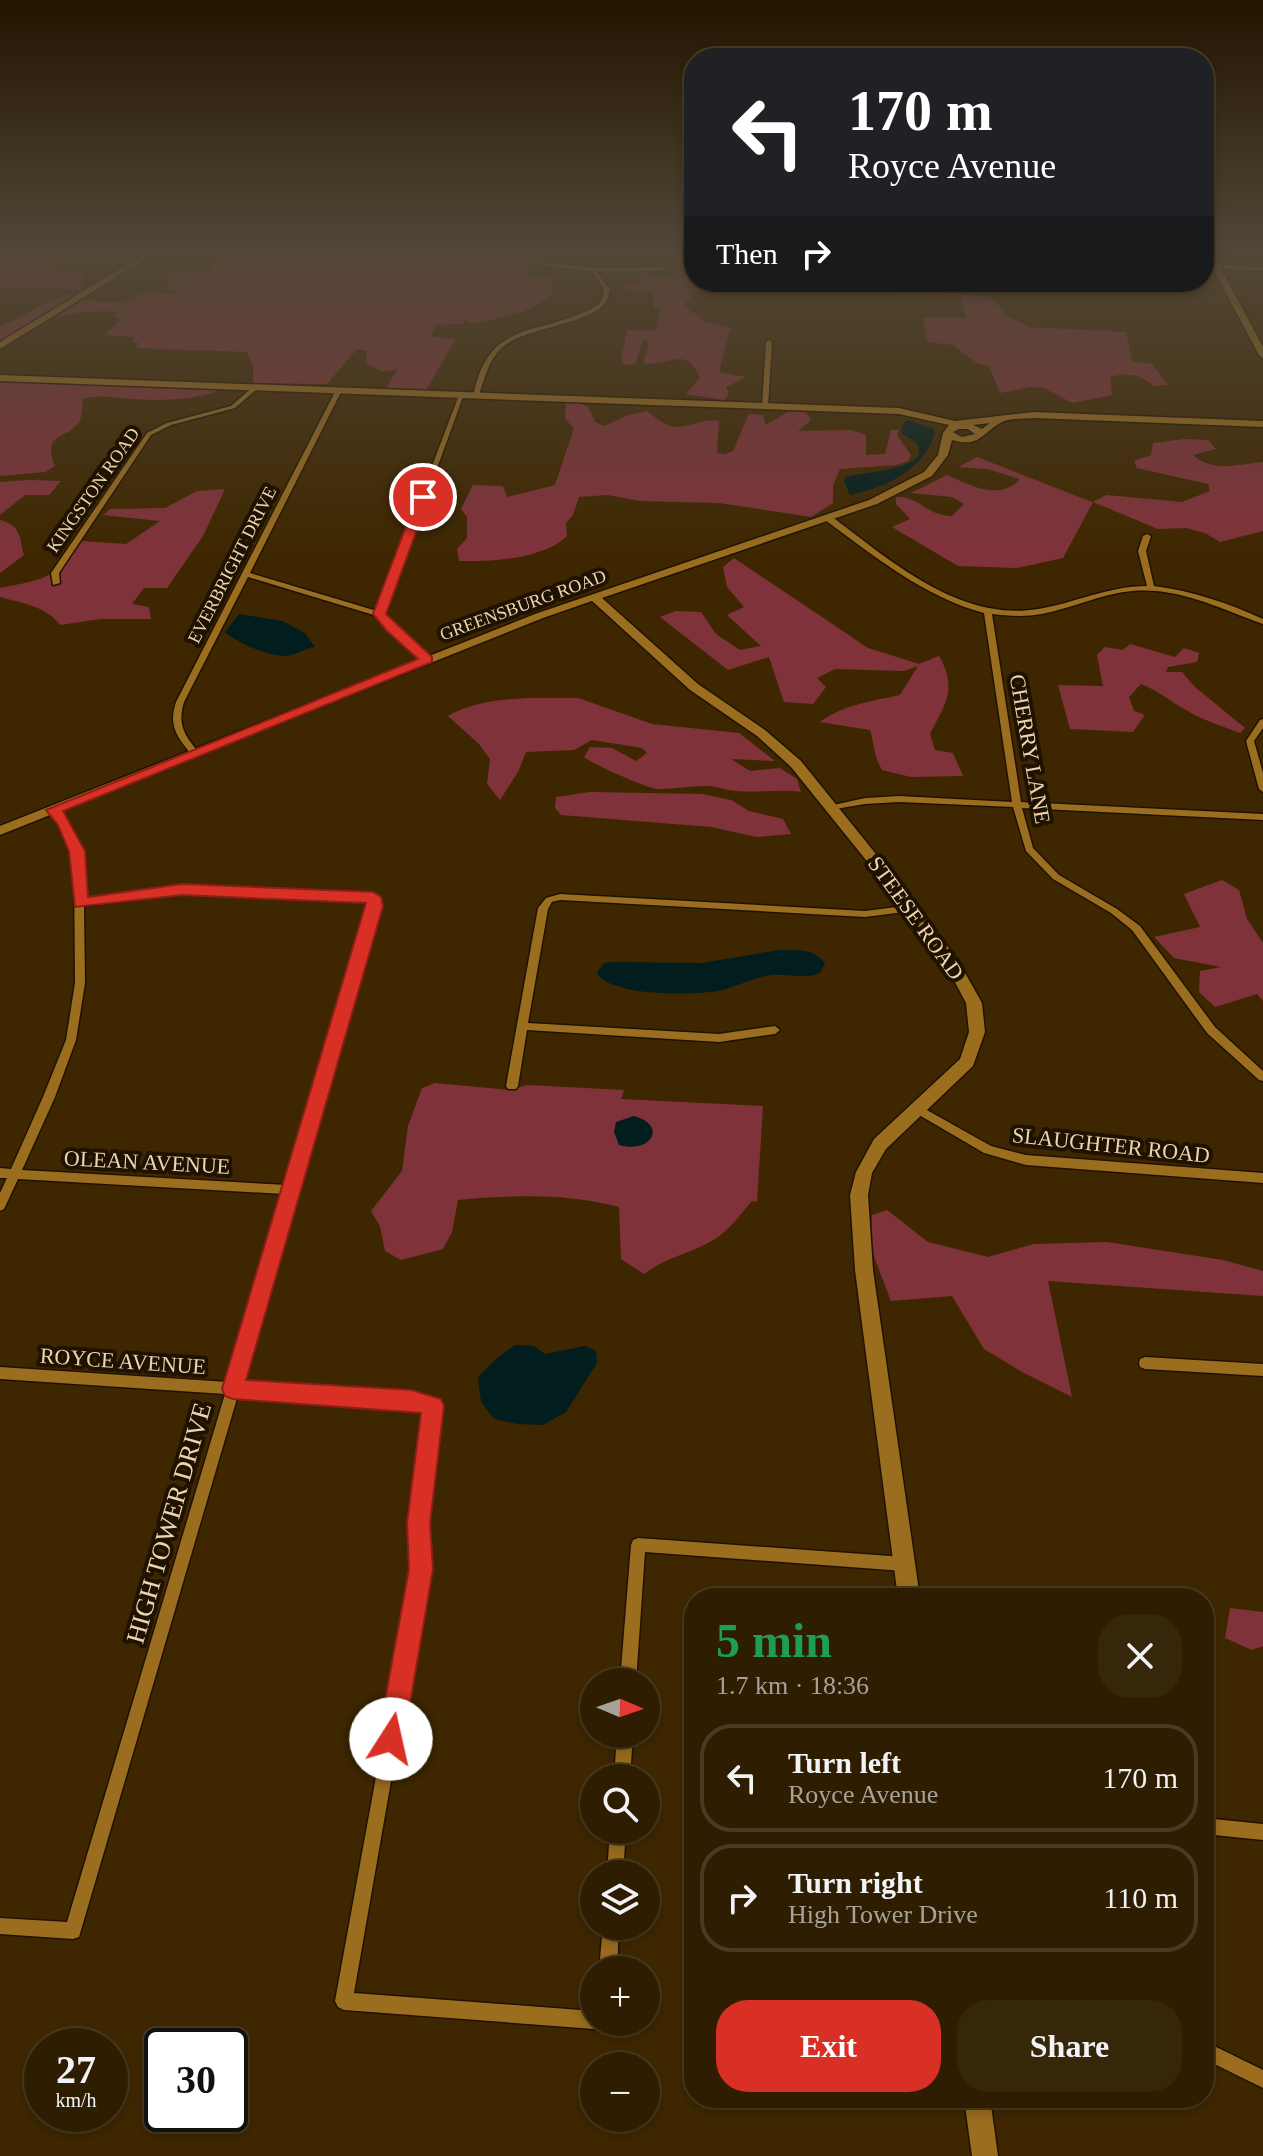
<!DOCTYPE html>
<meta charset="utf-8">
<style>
:root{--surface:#2e1d00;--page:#36260a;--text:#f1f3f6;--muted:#a7a299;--line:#493b22;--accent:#d93025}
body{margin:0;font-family:"Times New Roman",serif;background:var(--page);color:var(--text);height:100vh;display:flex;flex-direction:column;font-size:30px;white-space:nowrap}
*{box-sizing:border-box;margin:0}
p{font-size:26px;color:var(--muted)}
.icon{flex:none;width:44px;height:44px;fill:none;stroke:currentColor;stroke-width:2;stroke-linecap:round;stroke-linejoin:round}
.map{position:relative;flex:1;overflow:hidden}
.sheet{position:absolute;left:684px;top:1588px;width:530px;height:520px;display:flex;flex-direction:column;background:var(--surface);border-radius:32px;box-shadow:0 4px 12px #0003,0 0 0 2px var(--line)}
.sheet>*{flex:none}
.hud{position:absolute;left:684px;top:48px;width:530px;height:244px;border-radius:32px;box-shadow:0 4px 12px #0003,0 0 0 2px var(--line);background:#202124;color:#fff;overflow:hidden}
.needle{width:52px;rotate:92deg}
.buttons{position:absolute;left:580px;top:1668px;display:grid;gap:16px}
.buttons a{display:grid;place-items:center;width:80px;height:80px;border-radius:50%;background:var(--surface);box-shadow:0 4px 12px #0003,0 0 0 2px var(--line);font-size:40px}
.speed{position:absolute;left:24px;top:2028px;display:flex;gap:16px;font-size:40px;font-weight:700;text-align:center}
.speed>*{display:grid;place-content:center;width:104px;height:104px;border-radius:50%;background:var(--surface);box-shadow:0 4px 12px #0003,0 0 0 2px var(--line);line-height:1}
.speed small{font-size:20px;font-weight:400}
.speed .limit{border:4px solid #111;border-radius:12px;background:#fff;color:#111}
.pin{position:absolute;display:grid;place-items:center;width:68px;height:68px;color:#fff;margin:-34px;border:4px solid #fff;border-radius:50%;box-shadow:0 2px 8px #0007}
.me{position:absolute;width:88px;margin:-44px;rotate:10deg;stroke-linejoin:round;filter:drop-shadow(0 0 6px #0008)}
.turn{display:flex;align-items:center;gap:28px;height:168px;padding:0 32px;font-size:36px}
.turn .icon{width:104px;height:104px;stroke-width:2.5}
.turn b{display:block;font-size:56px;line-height:68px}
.then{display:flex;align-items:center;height:76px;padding:0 32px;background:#0003;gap:16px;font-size:30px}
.round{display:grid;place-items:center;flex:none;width:84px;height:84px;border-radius:32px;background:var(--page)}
.headline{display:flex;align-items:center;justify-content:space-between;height:136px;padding:0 32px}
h1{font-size:48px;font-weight:600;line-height:60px;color:#1e9e55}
.cta{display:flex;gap:16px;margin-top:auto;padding:16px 32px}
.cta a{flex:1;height:92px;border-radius:32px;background:var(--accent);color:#fff;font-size:32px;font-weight:600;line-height:92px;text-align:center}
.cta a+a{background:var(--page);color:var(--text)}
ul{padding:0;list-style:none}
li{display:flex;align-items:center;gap:24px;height:108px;margin:0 16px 12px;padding:0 16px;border:4px solid var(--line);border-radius:32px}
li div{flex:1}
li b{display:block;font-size:30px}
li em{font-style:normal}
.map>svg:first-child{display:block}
.green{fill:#80323b}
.water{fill:#021d1d}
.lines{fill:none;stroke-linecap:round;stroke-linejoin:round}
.street-casing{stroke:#201200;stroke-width:3}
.secondary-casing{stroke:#201200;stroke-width:3}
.street{fill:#9a6d1f;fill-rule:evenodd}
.secondary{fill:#9a6d1f;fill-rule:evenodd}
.route{fill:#d93025;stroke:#8d1f18;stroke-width:2}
.labels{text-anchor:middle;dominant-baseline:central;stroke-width:8;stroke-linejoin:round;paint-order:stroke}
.far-street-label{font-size:18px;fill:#edd4b1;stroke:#201200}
.street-label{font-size:22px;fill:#edd4b1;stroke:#201200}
.near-street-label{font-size:26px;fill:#edd4b1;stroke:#201200}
</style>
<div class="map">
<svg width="1263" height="2156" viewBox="0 0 1263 2156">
<rect width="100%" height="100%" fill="#3e2700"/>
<g class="green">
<path d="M 0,252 L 143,252 L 133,259 L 52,267 L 51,271 L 85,273 L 80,289 L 0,287 Z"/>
<path d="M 222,252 L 548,252 L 518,260 L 517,264 L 528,265 L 526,276 L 551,275 L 554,291 C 536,314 499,317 472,324 L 466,320 L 462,324 L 435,325 L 431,336 L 455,340 L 425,392 L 385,390 L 398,368 C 386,374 378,372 367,363 L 366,350 L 356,350 L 327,384 L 253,383 L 253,366 L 247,352 L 135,348 L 139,343 L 132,342 L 135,337 L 105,335 L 121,320 L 115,317 L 115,311 L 81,312 L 56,317 L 83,300 L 126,303 L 127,300 L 144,293 L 184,294 L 170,290 L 164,278 L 174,273 L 211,272 L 211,262 Z"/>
<path d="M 631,252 L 694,252 L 694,282 L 703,282 L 684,305 L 704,321 L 730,328 L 719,372 L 746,377 L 726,387 L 729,394 L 724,400 L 686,394 L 700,378 C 687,344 669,367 643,363 L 649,344 L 644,339 L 635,364 L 624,365 L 621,360 L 627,330 L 656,331 L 661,309 L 654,307 L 652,293 L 616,288 L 638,282 L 640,270 L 653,272 L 653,278 L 672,276 L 674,254 L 655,259 Z"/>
<path d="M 724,282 L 784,282 L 786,286 L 807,286 L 810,282 L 958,282 L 960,295 L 992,297 L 1006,316 L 1030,327 L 1126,332 L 1132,361 L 1152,364 L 1168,385 L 1154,386 C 1140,374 1128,372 1110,377 L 1112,395 L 1072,403 L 1044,388 L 1030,387 L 1000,393 L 989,366 L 978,364 L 953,345 L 927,342 L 923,318 L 966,318 L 960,295 L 828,293 L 828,289 L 732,289 L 723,288 Z"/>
<path d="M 83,293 L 0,342 L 0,326 C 34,314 44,296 83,293 Z"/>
<path d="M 0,381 L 225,388 C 202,400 158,401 132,399 C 114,398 101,394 83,399 C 82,405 82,415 80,420 C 69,441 41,430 55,466 L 45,472 L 0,476 Z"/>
<path d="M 566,403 L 578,403 L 588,407 L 595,422 L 604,426 L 628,415 L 647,411 C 654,416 663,424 671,426 C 688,430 702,417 719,421 L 717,453 L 725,454 L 733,451 L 749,414 L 763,415 L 766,425 L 789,411 L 806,412 L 811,420 L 798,431 L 851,430 L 866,435 L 866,455 L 885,454 L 891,430 L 899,430 L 897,435 L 911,455 L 908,461 L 896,465 L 840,469 L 833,485 L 833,503 L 811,517 L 719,503 L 640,501 L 608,495 L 579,497 L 573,515 L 566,523 L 567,536 C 542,560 492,561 459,561 L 457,549 L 467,538 L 467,517 L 461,509 L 473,485 L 503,486 L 507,497 L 555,485 L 574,428 L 565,419 Z"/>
<path d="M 1184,439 L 1208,440 L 1216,449 L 1193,455 C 1212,473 1240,464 1263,462 L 1263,531 L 1220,542 L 1205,533 L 1186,528 L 1158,529 L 1093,502 L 1063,558 L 1017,568 L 958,566 L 892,527 L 910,519 L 896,504 L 896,497 C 921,496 926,516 952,516 L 964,504 L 952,497 L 911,493 L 947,475 C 970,485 999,502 1020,479 L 987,469 L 958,467 L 977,457 L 1092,502 L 1107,495 L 1182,502 L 1210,491 L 1208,484 L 1137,468 L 1134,461 L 1151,455 L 1153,443 Z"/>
<path d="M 29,480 L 61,481 L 49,495 L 25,495 L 0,515 L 0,482 Z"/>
<path d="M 225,489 L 203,536 L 167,588 L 144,588 L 132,604 L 149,607 L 151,619 L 100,619 L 60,625 C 46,606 22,603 0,597 L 0,588 C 45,579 54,580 82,541 L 126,544 L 160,521 L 103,515 L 110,509 L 165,508 L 197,491 Z"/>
<path d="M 0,520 C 22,526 19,537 24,555 L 0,573 Z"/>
<path d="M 734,558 L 868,648 L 919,664 L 939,656 C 958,689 945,704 930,734 L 935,750 L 953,753 L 963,776 L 911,777 L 882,770 C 873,755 875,746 870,730 L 820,722 C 842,705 873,701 900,695 L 918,666 L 904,671 L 835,669 L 817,678 L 826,687 L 813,704 L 784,702 L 769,657 L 728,670 L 660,617 L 676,611 L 701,612 L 716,634 L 740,650 L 761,646 L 727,615 L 744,607 L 727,587 L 723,567 Z"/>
<path d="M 1130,644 L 1175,657 L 1184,648 L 1199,653 L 1197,662 L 1168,667 L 1166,672 L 1182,672 L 1195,687 L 1245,728 L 1240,733 C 1222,726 1202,720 1186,710 C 1170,701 1159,691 1141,684 L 1129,697 L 1134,711 L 1145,715 L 1133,732 L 1070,729 L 1058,685 L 1103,686 L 1097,655 L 1105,647 L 1123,650 Z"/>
<path d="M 527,698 L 578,698 L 652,724 L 739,733 L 775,761 L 731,759 L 750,771 L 780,768 L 797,779 L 801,792 C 779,789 759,793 738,791 C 728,791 717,786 707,786 C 691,786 674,789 658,789 C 648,789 593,764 584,757 L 590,747 L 612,748 L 636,761 L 647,753 L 642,748 L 592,740 L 574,750 L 526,752 L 518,772 L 500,800 L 487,784 L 490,759 L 479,744 L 448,716 C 473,702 498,700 527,698 Z"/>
<path d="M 590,792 L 702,794 L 731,800 L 749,811 L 783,819 L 791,834 L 757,837 L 711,827 L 561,815 L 555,808 L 556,797 Z"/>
<path d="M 1222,880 L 1239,890 L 1247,919 L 1263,943 L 1263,1001 L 1257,994 L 1215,1007 L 1199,992 L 1200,971 L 1221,967 L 1174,958 L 1154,937 L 1200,927 L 1184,894 Z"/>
<path d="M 435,1083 L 510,1090 L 527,1085 L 624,1090 L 621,1099 L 763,1106 L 757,1202 L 752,1201 C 738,1217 726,1235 706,1244 C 684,1255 663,1259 644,1274 L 621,1259 L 619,1207 C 565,1193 514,1195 458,1200 L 452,1232 L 443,1249 L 401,1260 L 385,1251 L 380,1226 L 371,1211 L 402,1171 L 408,1126 L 422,1088 Z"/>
<path d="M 887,1210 L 928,1242 L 988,1257 L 1034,1244 L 1107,1242 L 1223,1260 L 1263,1271 L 1263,1296 L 1048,1281 L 1072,1397 L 1022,1372 L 984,1349 L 952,1296 L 891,1301 L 870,1246 L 872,1215 Z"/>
<path d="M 1230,1608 L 1263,1612 L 1263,1646 L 1252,1650 L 1225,1638 Z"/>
</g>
<g class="water">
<path d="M 909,420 L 933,429 L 935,433 C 924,470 885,488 850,495 L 844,482 L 845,477 C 854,473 937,470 916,443 C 913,439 905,437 901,432 L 904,422 Z"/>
<path d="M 239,614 L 282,621 L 305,633 L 315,647 C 305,648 300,653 291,655 C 275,660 235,642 225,632 Z"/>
<path d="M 779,950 C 796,950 814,948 825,963 L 820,973 C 805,980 787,973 771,975 C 754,978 739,985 723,990 C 698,996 610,997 597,973 L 604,963 L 614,962 L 702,963 Z"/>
<path d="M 634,1116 C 669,1126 650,1154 619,1145 L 614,1132 L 616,1122 Z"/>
<path d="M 515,1345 L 534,1346 L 545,1354 L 585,1346 L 596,1351 L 597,1363 L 566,1412 L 543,1425 L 517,1424 L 494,1419 L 481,1402 L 478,1377 L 498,1357 Z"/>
</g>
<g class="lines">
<g class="street-casing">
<g id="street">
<path d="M 525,261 L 593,268 L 661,267 L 664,269 L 661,271 L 597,272 L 610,289 C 609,293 608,297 606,301 C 595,324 527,327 504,346 C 489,358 485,377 479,395 L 474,396 C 474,389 477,380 480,372 C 498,326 541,331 579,314 C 586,312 597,307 601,301 C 603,298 603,293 604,289 L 591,271 L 527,264 Z"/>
<path d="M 1216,265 L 1263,267 L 1263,271 L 1214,268 Z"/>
<path d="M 769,340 L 772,342 L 768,406 L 765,408 L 762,406 L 766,342 Z"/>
<path d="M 254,386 L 259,387 L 235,408 L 171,425 L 151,435 L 59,573 L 60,583 L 53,585 L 51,573 L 147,433 L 167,423 L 231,406 Z"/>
<path d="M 339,388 L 342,390 L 250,573 L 377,611 L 459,395 L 464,394 L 384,614 L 393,626 L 431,660 L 430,662 L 424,662 L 387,630 L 377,616 L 248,577 L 184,702 C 177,726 185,735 199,753 L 195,756 L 192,755 C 177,737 168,726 176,702 L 336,390 Z"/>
<path d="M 825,516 L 831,516 C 890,560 959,622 1038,609 C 1075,603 1108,586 1147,586 L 1138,551 L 1143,536 L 1147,534 L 1151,536 L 1146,551 L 1154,586 C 1193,591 1228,603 1263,619 L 1263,624 C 1220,609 1180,587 1132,591 C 1101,594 1072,608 1042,614 C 1025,617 1009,616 992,614 L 1021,802 L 1263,814 L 1263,820 L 1022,808 L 1033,848 L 1059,875 L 1117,909 L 1140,926 L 1215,1027 L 1263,1071 L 1263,1081 L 1259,1080 L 1207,1033 L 1132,930 L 1111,913 L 1053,879 L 1026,851 L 1013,807 L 899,802 L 865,804 L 829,810 L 829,806 L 865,798 L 899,796 L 1012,802 L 984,613 C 924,597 874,556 825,520 Z"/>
<path d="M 1263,719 L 1263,728 L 1254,741 L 1263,773 L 1263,792 L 1259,789 L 1246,741 L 1260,720 Z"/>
<path d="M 54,807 L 57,808 L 78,839 L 84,863 L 84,899 L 182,887 L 373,894 L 378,897 L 380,906 L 241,1383 L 411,1394 L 438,1402 L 440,1406 L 425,1523 L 428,1569 L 354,1993 L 594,2011 L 594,2022 L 602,2022 L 600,2026 L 594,2029 L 344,2010 L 338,2007 L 335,2001 L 414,1569 L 411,1523 L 426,1410 L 411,1406 L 238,1395 L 79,1937 L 73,1939 L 0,1934 L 0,1918 L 67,1922 L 225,1394 L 0,1379 L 0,1367 L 228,1382 L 284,1194 L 18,1179 L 4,1209 L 0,1211 L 0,1193 L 7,1178 L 0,1178 L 0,1168 L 11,1169 L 43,1097 L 66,1040 L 75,983 L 74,863 L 68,839 L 49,810 ZM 182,893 L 369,900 L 370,906 L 287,1185 L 22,1170 L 55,1097 L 76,1040 L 85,983 L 84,906 Z"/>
<path d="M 560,894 L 865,911 L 912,905 L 917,908 L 912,911 L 865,917 L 560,900 L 552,902 L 548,909 L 528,1023 L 719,1034 L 775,1026 L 780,1030 L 775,1034 L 719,1042 L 527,1030 L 518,1086 L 516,1089 L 508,1089 L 506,1086 L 538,908 L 546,898 Z"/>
<path d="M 918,1105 L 991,1146 L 1026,1155 L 1263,1173 L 1263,1183 L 1026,1165 L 984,1153 L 914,1112 L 912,1109 L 914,1106 Z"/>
<path d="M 1145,1357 L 1263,1364 L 1263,1376 L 1145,1369 L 1140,1367 L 1139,1363 L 1140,1359 Z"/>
<path d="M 638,1538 L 904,1557 L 909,1559 L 911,1564 L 909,1569 L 904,1571 L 645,1552 L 636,1682 L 620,1682 L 631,1545 L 633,1540 Z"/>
<path d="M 617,1734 L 633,1734 L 630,1778 L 614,1778 Z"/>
<path d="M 1204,1818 L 1263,1824 L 1263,1840 L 1204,1834 Z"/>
<path d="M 610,1830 L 626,1830 L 623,1874 L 607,1874 Z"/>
<path d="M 603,1926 L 619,1926 L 617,1970 L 599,1970 Z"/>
<path d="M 1204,2041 L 1263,2070 L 1263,2088 L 1204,2059 Z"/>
</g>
</g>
<g class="secondary-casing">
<g id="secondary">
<path d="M 147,252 L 157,252 L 0,349 L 0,342 Z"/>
<path d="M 1204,252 L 1212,252 L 1263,347 L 1263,358 L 1259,355 Z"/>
<path d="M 0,375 L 899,408 L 955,421 L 1034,412 L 1263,421 L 1263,427 L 1034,418 C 1024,419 1008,418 1000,423 C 982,434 978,448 952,440 L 948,455 L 932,476 L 877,504 L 602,598 L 698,684 L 765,730 L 801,761 L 917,905 L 959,962 L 982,1003 L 985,1032 L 973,1066 L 886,1149 L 872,1173 L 868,1195 L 873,1270 L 920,1598 L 898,1598 L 855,1270 L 850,1195 L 856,1172 L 874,1139 L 960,1059 L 969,1032 L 966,1003 L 948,969 L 907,911 L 791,767 L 757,736 L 690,690 L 592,601 L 543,618 L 0,835 L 0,826 L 535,614 L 869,500 L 924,472 L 938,455 L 943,433 L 949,425 L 899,414 L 0,381 ZM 990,423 L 982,429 L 973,425 ZM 959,429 L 968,429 L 975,434 L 962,437 L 953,432 Z"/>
<path d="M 964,2098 L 990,2098 L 998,2156 L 972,2156 Z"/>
</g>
</g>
<use href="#street" class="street"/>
<use href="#secondary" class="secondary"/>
</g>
<linearGradient id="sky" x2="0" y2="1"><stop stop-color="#221500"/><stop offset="0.45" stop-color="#524737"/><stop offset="1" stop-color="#524737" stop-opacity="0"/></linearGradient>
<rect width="1263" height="554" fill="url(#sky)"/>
<path class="route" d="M 423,494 L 429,497 L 386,614 L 432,657 L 432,662 L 63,811 L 85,851 L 88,897 L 182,884 L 373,892 L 381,897 L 383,906 L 246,1380 L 411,1390 L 441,1399 L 444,1406 L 430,1523 L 433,1569 L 404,1739 L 400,1748 L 391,1752 L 382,1748 L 378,1739 L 409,1569 L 407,1523 L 421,1413 L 233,1399 L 225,1396 L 222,1389 L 366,903 L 182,895 L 75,907 L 69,851 L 58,825 L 46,810 L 418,659 L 386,630 L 373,614 L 417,497 Z"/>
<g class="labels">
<g class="far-street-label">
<text transform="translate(93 490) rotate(-55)">KINGSTON ROAD</text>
<text transform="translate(232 565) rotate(-63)">EVERBRIGHT DRIVE</text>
<text transform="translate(523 605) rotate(-20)">GREENSBURG ROAD</text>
</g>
<g class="street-label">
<text transform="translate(1030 749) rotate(80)">CHERRY LANE</text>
<text transform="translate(916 918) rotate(54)">STEESE ROAD</text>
<text transform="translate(1111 1145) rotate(6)">SLAUGHTER ROAD</text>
<text transform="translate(147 1162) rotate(3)">OLEAN AVENUE</text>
<text transform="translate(123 1361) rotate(4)">ROYCE AVENUE</text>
</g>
<g class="near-street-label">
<text transform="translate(169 1523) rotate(-74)">HIGH TOWER DRIVE</text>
</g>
</g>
</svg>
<div class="buttons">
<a><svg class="needle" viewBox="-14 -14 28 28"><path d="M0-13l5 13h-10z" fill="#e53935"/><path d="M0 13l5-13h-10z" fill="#a7a299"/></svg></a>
<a><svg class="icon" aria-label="search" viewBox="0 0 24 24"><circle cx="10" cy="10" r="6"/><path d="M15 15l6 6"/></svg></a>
<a><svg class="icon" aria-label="layers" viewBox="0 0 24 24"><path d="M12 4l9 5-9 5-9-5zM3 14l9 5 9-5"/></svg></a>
<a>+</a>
<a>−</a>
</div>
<div class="speed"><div>27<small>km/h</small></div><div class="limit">30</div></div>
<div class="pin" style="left:423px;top:497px;background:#d93025"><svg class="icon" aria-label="arrive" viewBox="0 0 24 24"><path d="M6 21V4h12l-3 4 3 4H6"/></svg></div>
<svg class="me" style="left:391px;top:1739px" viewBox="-20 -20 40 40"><circle r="19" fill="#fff"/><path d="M0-13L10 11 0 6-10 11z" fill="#d93025"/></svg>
<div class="hud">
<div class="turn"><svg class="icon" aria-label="left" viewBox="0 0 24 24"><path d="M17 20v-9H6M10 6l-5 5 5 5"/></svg><div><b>170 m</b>Royce Avenue</div></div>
<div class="then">Then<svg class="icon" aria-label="right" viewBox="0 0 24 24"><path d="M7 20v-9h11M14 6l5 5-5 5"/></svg></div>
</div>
<section class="sheet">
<div class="headline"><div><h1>5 min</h1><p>1.7 km · 18:36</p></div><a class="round"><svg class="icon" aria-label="close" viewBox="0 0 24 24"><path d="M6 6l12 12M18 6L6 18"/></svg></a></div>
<ul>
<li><svg class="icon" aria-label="left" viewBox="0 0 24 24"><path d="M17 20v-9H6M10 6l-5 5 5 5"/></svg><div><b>Turn left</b><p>Royce Avenue</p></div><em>170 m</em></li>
<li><svg class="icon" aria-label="right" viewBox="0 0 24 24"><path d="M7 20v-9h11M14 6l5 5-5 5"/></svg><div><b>Turn right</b><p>High Tower Drive</p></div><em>110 m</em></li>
</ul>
<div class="cta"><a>Exit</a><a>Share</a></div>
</section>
</div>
